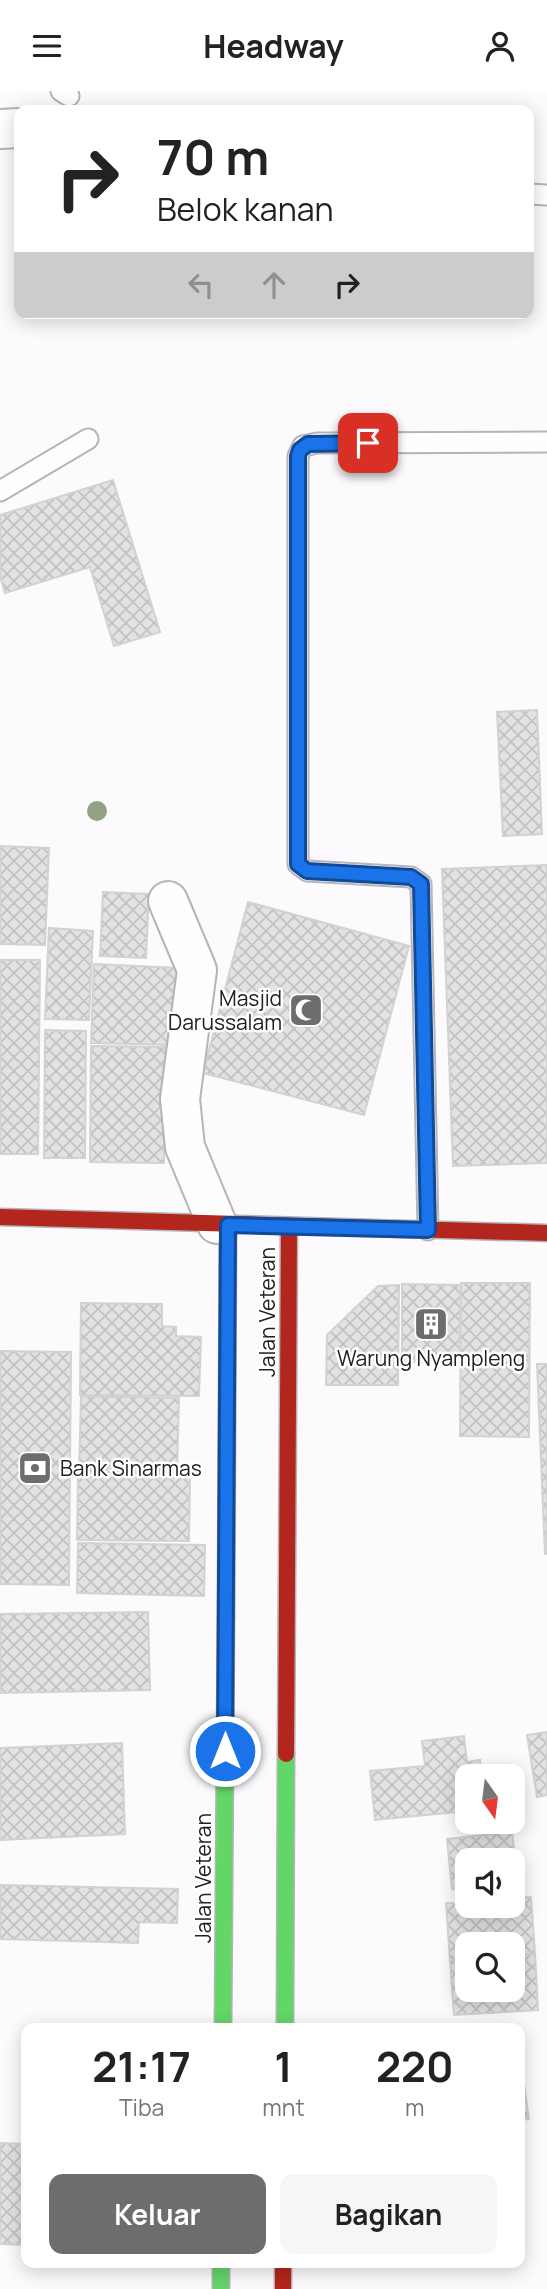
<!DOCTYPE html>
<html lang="id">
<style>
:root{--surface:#fff;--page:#f6f6f6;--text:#222;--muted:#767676;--accent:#6e6c6f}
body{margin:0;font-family:Manrope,sans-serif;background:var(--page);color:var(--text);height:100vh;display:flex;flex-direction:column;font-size:26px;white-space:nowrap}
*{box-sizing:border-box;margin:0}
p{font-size:23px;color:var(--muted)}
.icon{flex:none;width:38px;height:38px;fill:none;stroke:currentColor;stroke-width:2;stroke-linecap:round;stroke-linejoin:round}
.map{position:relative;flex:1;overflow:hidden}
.side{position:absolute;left:21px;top:1932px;width:504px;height:245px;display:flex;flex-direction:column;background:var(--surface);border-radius:14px;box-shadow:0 4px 18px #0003}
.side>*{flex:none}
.hud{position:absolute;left:14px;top:14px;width:520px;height:214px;border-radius:14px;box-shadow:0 4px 18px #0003;background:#fff;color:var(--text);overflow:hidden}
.needle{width:46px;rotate:166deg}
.tools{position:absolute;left:455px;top:1673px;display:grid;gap:14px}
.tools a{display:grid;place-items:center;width:70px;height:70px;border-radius:14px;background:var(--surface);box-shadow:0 4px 18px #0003;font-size:35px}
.pin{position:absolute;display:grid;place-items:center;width:60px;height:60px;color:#fff;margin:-30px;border-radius:14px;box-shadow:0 4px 10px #0006}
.me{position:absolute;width:77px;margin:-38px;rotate:0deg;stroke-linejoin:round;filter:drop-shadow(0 0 5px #0008)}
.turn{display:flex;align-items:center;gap:24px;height:147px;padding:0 28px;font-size:32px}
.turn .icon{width:91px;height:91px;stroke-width:2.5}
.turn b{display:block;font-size:49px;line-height:60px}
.lanes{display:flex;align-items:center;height:66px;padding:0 28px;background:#0003;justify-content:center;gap:35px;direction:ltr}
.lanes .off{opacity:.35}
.eta{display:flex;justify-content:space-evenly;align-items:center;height:119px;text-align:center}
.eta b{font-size:42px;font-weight:700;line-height:49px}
.button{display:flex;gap:14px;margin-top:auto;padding:14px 28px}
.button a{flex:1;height:80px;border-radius:14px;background:var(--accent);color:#fff;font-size:28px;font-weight:700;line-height:80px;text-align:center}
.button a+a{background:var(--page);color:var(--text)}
header{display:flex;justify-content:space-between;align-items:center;height:91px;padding:0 28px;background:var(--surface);font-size:32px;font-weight:700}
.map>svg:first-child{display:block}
.building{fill:url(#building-cross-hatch);stroke:#d3d1d2;stroke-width:2}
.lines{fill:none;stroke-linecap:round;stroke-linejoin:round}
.lane-casing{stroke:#b5b4b6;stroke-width:23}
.street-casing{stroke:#b5b4b6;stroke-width:42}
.fast-casing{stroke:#b5b4b6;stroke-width:19}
.jam-casing{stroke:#b5b4b6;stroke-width:19}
.lane{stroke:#fffeff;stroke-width:19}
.street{stroke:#fffeff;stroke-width:38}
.fast{stroke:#63d668;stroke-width:16}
.jam{stroke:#b3261e;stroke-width:16}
.tree{fill:#90a383}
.route-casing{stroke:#114b97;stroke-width:18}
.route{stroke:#1a73e8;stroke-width:12}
.labels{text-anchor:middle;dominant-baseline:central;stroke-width:5;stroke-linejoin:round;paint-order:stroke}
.poi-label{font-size:21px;fill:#212022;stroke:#fff;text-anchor:end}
.street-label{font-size:21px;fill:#212022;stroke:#fff}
</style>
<header><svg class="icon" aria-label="menu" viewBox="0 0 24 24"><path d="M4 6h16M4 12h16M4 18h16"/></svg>Headway<svg class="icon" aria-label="person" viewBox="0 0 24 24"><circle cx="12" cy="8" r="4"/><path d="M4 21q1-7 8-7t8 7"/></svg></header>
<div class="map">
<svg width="547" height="2198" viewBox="0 0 547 2198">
<defs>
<pattern id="building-cross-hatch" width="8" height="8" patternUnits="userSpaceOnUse" patternTransform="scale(1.75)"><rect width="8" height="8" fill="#e4e1e2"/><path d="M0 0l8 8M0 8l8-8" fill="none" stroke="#c3c1c2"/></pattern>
</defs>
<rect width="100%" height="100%" fill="#fcfafd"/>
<g class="building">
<path d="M 113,389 L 160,541 L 114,555 L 90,476 L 5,502 L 0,485 L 0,424 Z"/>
<path d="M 537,619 L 542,743 L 503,745 L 497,621 Z"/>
<path d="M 0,755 L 49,757 L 45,854 L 0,853 Z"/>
<path d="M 547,774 L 547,1072 L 453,1075 L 442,778 Z"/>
<path d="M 103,801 L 149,803 L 146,867 L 100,865 Z"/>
<path d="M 248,811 L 409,855 L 364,1024 L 203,982 Z"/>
<path d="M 49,837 L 93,840 L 89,929 L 45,928 Z"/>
<path d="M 0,869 L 40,869 L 38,1063 L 0,1063 Z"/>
<path d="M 94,873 L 180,877 L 177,954 L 91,952 Z"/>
<path d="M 45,939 L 86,940 L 85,1067 L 44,1067 Z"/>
<path d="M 91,955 L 165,956 L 164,1072 L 90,1071 Z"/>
<path d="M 461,1192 L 530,1192 L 529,1346 L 460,1345 Z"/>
<path d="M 402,1193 L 461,1194 L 459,1272 L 402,1271 Z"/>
<path d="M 399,1194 L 398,1294 L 326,1294 L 327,1244 L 378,1195 Z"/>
<path d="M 81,1212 L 162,1213 L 162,1235 L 176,1236 L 176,1245 L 201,1246 L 199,1305 L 80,1304 Z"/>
<path d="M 0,1260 L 71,1261 L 69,1494 L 0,1493 Z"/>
<path d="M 537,1273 L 547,1273 L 547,1463 L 545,1463 Z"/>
<path d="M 81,1305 L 179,1307 L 177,1383 L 79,1382 Z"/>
<path d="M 78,1386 L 190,1387 L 189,1450 L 77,1449 Z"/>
<path d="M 78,1452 L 205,1454 L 204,1505 L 77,1502 Z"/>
<path d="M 148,1521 L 150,1599 L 0,1602 L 0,1523 Z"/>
<path d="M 547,1641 L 547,1704 L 537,1706 L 527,1644 Z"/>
<path d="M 464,1645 L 467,1671 L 480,1669 L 481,1685 L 467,1685 L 467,1720 L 375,1729 L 370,1680 L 425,1675 L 422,1650 Z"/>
<path d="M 122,1652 L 125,1743 L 0,1749 L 0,1657 Z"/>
<path d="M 512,1741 L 518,1791 L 513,1791 L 513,1769 L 467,1769 L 467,1796 L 452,1798 L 447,1748 Z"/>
<path d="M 0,1794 L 178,1798 L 177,1832 L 139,1831 L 138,1852 L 0,1848 Z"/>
<path d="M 531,1806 L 535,1863 L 513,1865 L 513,1853 L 467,1853 L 467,1868 L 450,1870 L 446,1812 L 513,1815 L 513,1807 Z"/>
<path d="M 535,1863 L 538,1919 L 454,1924 L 450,1870 L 467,1868 L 467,1899 L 513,1899 L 513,1865 Z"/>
<path d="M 520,1964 L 529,2028 L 520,2029 Z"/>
<path d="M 0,2052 L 26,2053 L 26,2154 L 0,2153 Z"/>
</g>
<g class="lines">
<g class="lane-casing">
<g id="lane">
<path d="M 61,0 L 69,5"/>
<path d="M 528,103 L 547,104"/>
<path d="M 0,400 L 88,348"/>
<path d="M 428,1139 L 421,793 L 411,786 L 307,780 L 298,773 L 298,365 L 303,355 L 317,352 L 547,351"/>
</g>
</g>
<g class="street-casing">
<g id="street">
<path d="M 0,38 L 19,37"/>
<path d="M 168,810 L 197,879 L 180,1008 L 185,1056 L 217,1133"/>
</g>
</g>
<g class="fast-casing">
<g id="fast">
<path d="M 223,1937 L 226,1526"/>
<path d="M 285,1937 L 286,1663"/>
<path d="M 221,2172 L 221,2198"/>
</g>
</g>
<g class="jam-casing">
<g id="jam">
<path d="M 0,1126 L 547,1142"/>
<path d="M 226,1526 L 228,1134"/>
<path d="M 286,1663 L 289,1135"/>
<path d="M 283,2172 L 283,2198"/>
</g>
</g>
<use href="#lane" class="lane"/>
<use href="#street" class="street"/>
<use href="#fast" class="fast"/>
<use href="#jam" class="jam"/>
</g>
<circle class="tree" cx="97" cy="720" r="10"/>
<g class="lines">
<g class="route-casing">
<path id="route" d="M 225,1660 L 228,1134 L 428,1139 L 421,793 L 411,786 L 307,780 L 298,773 L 298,365 L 300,359 L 308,353 L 368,352"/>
</g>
<use href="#route" class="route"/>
</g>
<defs>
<g id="mosque-square" transform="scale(1.75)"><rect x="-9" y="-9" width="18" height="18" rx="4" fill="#6e6c6f" stroke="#fff"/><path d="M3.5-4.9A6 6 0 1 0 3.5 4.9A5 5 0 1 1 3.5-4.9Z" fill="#fff"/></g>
<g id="building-square" transform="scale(1.75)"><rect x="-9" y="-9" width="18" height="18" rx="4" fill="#6e6c6f" stroke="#fff"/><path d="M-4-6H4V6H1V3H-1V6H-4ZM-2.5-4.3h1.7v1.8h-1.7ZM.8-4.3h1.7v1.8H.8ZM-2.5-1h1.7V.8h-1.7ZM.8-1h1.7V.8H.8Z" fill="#fff"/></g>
<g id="bank-square" transform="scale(1.75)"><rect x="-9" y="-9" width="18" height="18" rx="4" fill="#6e6c6f" stroke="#fff"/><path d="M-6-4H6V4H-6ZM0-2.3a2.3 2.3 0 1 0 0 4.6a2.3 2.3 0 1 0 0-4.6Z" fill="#fff"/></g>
</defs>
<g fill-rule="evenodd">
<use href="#mosque-square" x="306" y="919"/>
<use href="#building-square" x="431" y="1233"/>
<use href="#bank-square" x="35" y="1377"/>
</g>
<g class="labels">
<g class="poi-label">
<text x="282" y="907">Masjid<tspan x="282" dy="24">Darussalam</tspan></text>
<text x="431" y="1267" text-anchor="middle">Warung Nyampleng</text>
<text x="60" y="1377" text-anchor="start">Bank Sinarmas</text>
</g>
<g class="street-label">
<text transform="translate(267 1221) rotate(-90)">Jalan Veteran</text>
<text transform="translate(203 1787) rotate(-90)">Jalan Veteran</text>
</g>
</g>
</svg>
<div class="tools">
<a><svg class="needle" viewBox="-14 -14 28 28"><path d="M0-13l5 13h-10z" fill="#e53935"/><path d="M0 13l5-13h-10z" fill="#767676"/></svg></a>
<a><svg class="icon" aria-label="sound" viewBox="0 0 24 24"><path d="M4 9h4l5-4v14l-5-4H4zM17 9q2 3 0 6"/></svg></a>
<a><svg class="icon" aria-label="search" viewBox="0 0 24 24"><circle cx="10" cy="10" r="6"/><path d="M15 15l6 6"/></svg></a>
</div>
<div class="pin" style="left:368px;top:352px;background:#d93025"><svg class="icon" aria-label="arrive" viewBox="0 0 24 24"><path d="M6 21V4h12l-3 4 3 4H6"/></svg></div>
<svg class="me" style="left:225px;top:1660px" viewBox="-20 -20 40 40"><circle r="17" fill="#1a73e8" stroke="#fff" stroke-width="3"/><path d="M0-11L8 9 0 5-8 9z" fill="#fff"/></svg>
<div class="hud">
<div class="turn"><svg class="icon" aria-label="right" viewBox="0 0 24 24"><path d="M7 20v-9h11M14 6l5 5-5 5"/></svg><div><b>70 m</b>Belok kanan</div></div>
<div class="lanes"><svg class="icon off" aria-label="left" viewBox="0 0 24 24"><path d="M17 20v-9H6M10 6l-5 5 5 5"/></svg><svg class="icon off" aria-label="ahead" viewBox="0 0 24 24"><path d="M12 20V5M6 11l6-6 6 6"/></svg><svg class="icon" aria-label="right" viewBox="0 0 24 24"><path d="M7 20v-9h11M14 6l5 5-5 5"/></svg></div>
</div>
<section class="side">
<div class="eta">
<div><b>21:17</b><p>Tiba</p></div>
<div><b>1</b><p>mnt</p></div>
<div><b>220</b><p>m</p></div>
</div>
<div class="button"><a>Keluar</a><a>Bagikan</a></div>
</section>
</div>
